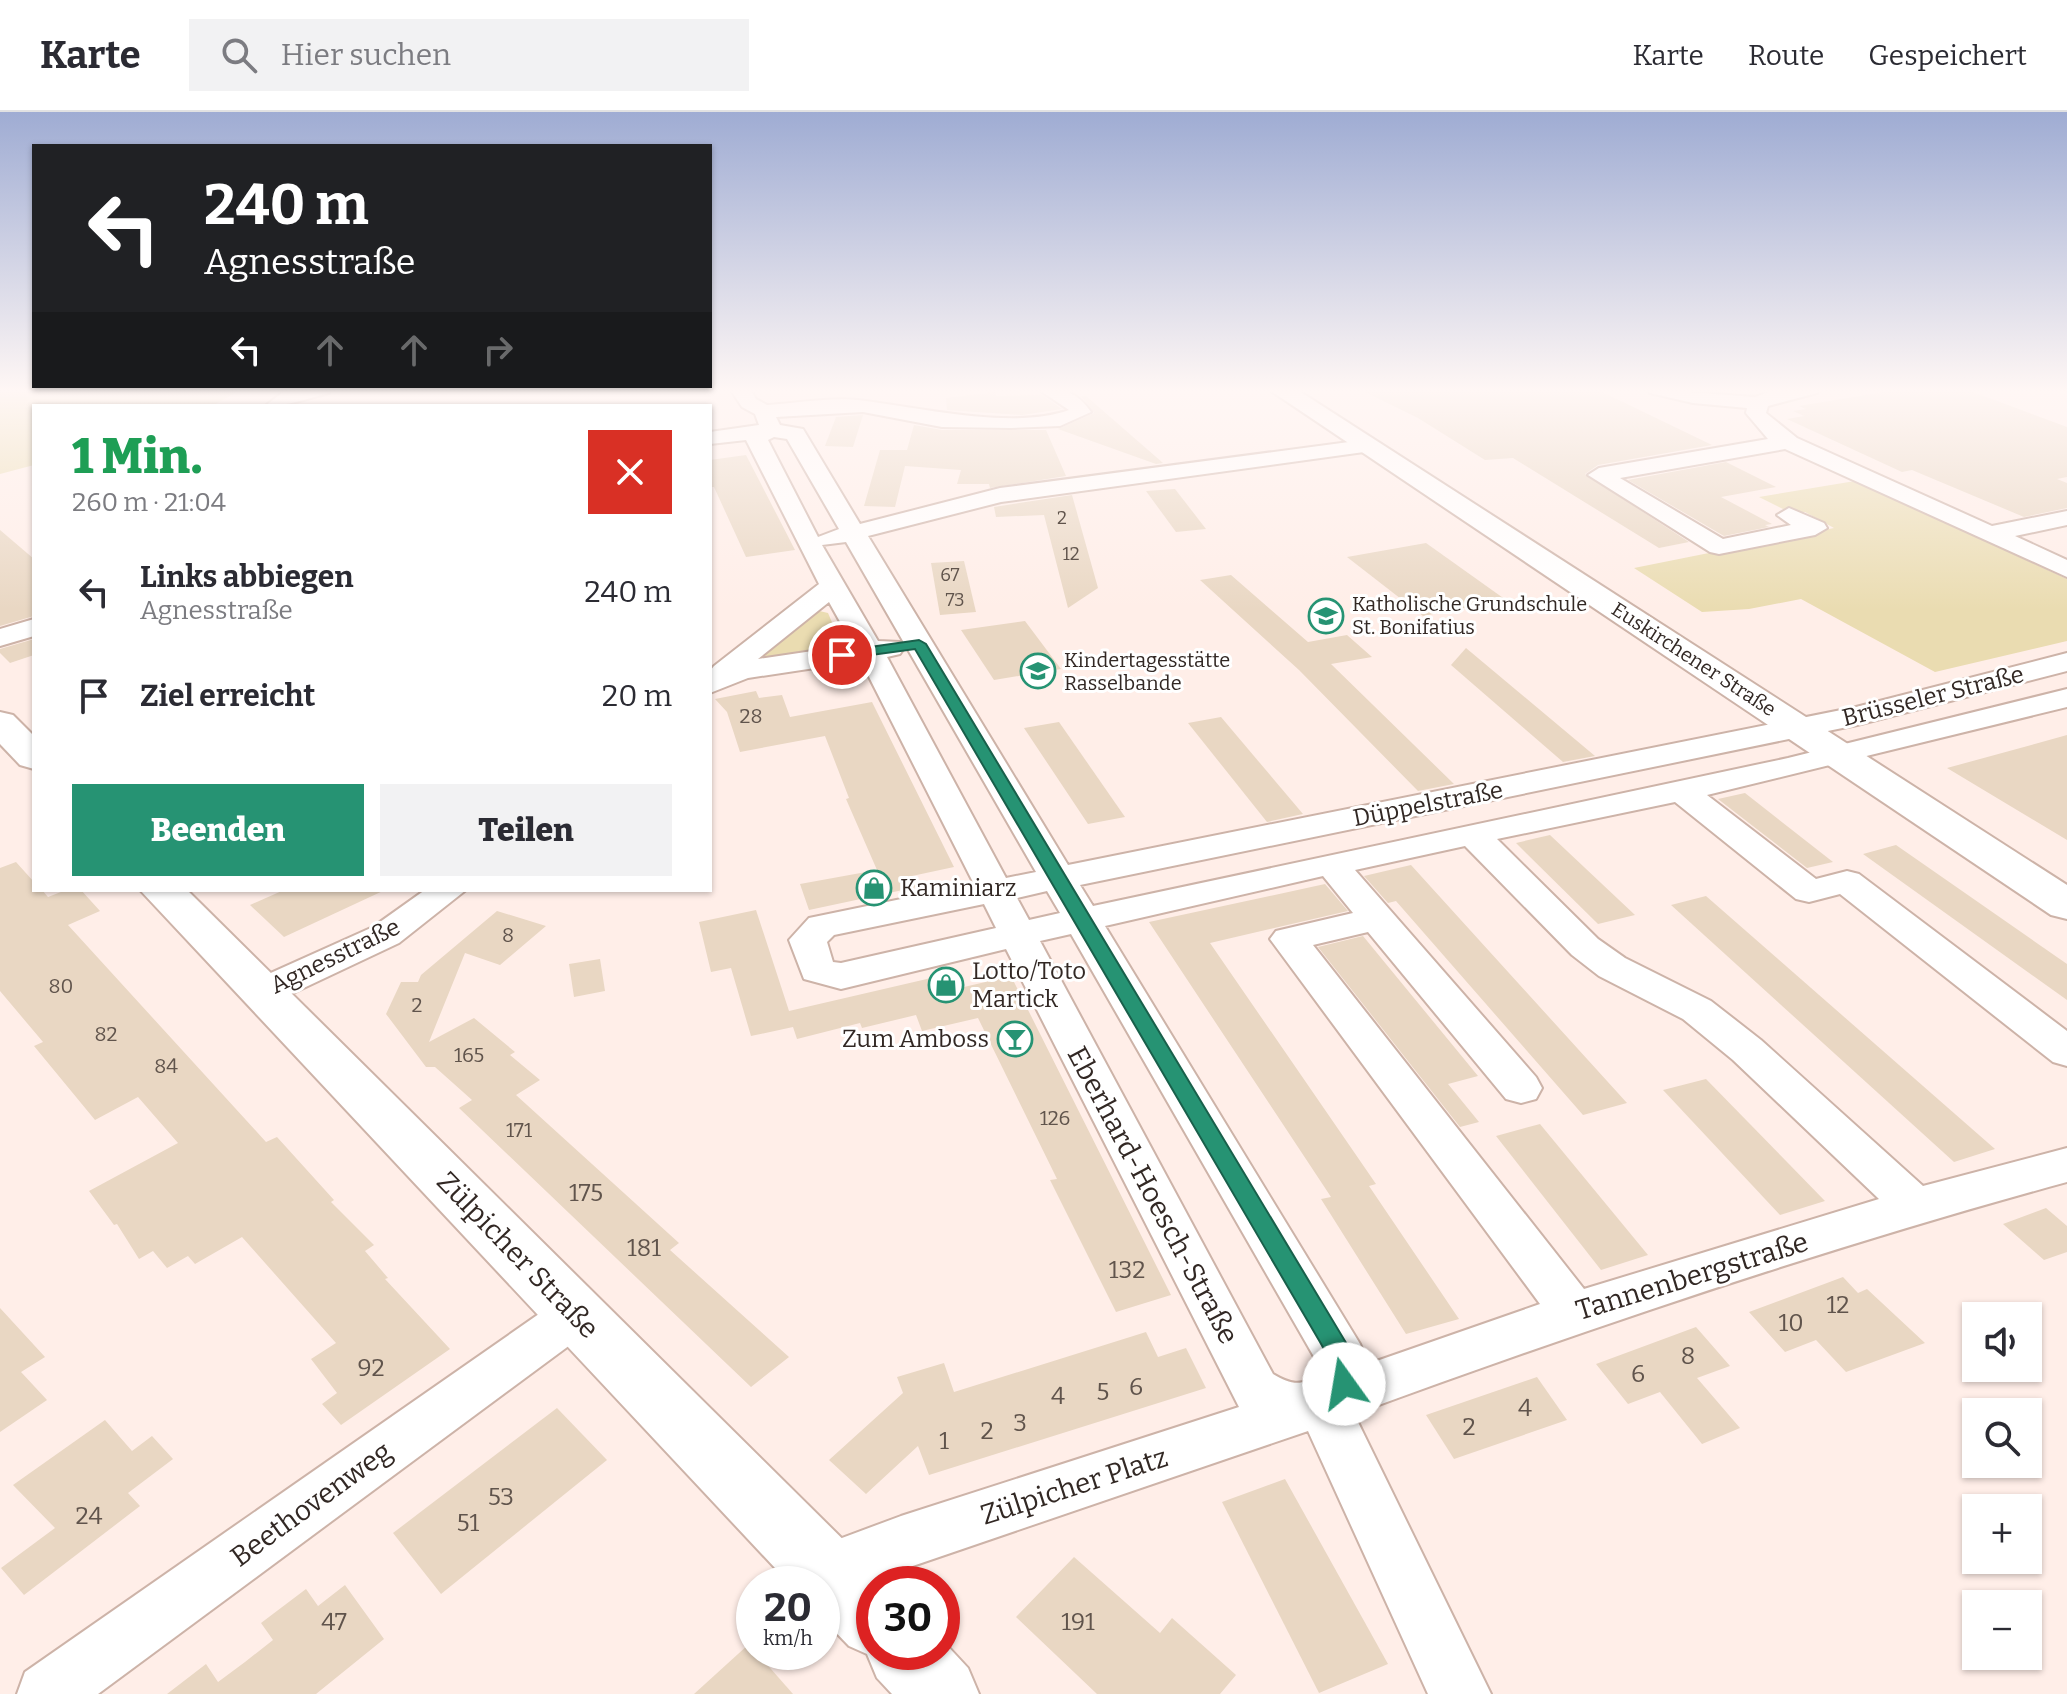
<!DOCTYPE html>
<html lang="de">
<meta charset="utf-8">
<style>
:root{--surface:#fff;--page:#f2f2f3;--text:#2b2b33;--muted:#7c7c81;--line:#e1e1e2;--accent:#269373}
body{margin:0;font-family:Bitter,serif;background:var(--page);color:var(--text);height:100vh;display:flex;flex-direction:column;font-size:30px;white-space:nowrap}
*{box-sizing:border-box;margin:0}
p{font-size:26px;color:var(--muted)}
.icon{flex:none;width:44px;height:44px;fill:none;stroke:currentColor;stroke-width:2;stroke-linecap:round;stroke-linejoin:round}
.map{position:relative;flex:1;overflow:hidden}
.side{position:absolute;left:32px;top:292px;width:680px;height:488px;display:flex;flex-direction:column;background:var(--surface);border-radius:0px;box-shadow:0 2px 6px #0004}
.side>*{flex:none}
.top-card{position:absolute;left:32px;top:32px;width:680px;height:244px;border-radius:0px;box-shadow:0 2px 6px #0004;background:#202124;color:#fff;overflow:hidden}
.controls{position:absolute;left:1962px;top:1190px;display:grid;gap:16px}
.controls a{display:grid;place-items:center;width:80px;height:80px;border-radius:0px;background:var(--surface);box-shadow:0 2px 6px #0004;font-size:40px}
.speed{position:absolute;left:736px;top:1454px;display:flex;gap:16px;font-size:40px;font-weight:700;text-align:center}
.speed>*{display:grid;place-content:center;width:104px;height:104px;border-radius:50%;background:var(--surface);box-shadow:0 2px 6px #0004;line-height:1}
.speed small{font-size:20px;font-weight:400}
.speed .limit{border:12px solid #d22;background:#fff;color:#111}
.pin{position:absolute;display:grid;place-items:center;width:68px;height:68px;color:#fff;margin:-34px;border:4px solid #fff;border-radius:50%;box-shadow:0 2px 8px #0007}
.me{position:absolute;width:88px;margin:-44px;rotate:347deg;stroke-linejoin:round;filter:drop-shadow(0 0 6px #0008)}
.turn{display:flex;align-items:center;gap:28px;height:168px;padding:0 40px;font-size:36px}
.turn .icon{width:104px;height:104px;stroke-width:2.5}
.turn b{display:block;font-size:56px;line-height:68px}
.lanes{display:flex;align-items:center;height:76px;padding:0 40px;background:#0003;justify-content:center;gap:40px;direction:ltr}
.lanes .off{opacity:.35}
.round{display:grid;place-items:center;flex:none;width:84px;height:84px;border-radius:0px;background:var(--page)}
.overview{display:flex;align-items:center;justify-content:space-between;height:136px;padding:0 40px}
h1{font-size:48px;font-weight:800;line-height:60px;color:#1e9e55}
.primary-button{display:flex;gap:16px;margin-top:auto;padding:16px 40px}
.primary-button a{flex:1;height:92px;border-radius:0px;background:var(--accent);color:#fff;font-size:32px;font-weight:800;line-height:92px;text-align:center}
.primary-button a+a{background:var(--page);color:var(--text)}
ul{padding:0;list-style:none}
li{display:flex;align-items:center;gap:24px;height:104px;padding:0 40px}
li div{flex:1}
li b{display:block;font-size:30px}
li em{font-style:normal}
header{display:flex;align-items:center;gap:48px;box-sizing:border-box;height:112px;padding:0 40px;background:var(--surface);border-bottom:2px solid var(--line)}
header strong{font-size:38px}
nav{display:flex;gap:44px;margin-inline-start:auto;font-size:28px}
.search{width:560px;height:72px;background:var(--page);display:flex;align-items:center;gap:20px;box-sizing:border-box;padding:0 28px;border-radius:0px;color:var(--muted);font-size:30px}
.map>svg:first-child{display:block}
.green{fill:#eadcb1}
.building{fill:#e9d7c3}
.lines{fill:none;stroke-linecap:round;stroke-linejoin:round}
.street-casing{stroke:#cdb3a8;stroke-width:4}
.secondary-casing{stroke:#cdb3a8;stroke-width:4}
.street{fill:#fff;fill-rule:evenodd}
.secondary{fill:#fff;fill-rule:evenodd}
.route{fill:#269373;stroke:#19604b;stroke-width:2}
.labels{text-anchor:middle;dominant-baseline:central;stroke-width:6;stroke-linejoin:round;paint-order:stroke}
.far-number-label{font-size:18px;fill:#60544c}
.far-poi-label{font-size:20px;fill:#322824;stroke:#fff;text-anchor:start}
.far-street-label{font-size:20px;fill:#322824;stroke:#fff}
.number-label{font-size:20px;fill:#60544c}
.street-label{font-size:24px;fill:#322824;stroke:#fff}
.poi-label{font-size:24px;fill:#322824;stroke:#fff;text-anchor:start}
.near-number-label{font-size:24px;fill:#60544c}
.near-street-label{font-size:28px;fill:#322824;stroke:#fff}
</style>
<header>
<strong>Karte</strong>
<div class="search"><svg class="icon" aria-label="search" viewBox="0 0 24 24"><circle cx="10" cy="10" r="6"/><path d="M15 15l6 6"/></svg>Hier suchen</div>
<nav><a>Karte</a><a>Route</a><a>Gespeichert</a></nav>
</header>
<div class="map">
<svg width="2067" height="1582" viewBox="0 0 2067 1582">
<rect width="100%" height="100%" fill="#ffeee8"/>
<g class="green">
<path d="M 0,277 L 242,277 L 212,294 L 34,294 L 34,353 L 0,362 Z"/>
<path d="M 1855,369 L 2067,467 L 2067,529 L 1935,560 L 1801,487 L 1749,497 L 1702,500 L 1634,456 L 1834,416 L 1805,400 L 1793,402 L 1759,385 Z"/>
<path d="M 815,498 L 828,501 L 843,536 L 760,548 L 757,545 Z"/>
</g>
<g class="building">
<path d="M 1359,277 L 1596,277 L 1712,333 L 1598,353 L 1585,362 L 1689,430 L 1659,436 L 1513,346 L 1485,348 L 1418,306 Z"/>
<path d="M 1902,277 L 1965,277 L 2067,315 L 2067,365 L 2057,367 L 2067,371 L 2067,396 L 2024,405 L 1912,358 L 1902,360 L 1787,307 L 1804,304 L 1793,299 L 1806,297 L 1799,294 Z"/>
<path d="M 996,280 L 996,284 L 1042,283 L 1062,297 L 1022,303 L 947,298 L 946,286 Z"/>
<path d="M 1081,284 L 1086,284 L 1163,351 L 1156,352 L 1058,317 L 1094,301 Z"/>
<path d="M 863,303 L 853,335 L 825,334 L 836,305 Z"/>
<path d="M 914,313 L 942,318 L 1046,318 L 1066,364 L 990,376 L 989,372 L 957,372 L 961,358 L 905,354 L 895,395 L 864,394 L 880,338 L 907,338 Z"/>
<path d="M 746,343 L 777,403 L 795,438 L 746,445 L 714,375 L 710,375 L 710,348 Z"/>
<path d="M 1726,350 L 1776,375 L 1721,385 L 1772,412 L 1765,413 L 1769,415 L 1724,424 L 1628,368 Z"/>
<path d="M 1175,377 L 1206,417 L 1176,420 L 1146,379 Z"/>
<path d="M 1072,383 L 1098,476 L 1068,496 L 1044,403 L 996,405 L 994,395 Z"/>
<path d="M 0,418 L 34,447 L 34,504 L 0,514 Z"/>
<path d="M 1426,431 L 1506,488 L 1423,504 L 1347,445 Z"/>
<path d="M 964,449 L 976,500 L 940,503 L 931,451 Z"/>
<path d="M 1231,463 L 1308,530 L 1347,523 L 1372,545 L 1331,552 L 1454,672 L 1418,679 L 1299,558 L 1200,468 Z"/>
<path d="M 1025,509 L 1061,557 L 994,568 L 961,518 Z"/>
<path d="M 34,527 L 34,543 L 10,551 L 0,541 L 0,537 Z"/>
<path d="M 1466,536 L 1595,644 L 1563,650 L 1451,553 Z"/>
<path d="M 756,579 L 759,586 L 782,583 L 790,605 L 872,590 L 954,755 L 912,764 L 917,775 L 809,798 L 800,772 L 877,758 L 846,687 L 849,686 L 825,624 L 740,640 L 727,600 L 715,587 Z"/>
<path d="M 1221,605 L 1303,702 L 1267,710 L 1188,611 Z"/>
<path d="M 1059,610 L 1125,705 L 1088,712 L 1024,616 Z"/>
<path d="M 2067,623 L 2067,728 L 1947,656 L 2024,635 Z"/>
<path d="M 1745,681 L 1833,750 L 1807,756 L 1718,687 Z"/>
<path d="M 1550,723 L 1635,803 L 1598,812 L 1516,731 Z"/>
<path d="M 1896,733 L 2067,852 L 2067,888 L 1863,742 Z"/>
<path d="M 16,750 L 34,770 L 34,778 L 42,778 L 48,785 L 66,778 L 81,778 L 100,799 L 68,813 L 266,1030 L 277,1025 L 334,1088 L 331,1090 L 374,1133 L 365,1139 L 388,1166 L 385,1167 L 450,1237 L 341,1313 L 322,1292 L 337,1281 L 311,1247 L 336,1231 L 242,1125 L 195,1152 L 188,1144 L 167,1156 L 153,1139 L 139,1147 L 117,1112 L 114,1113 L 89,1079 L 178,1031 L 138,985 L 95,1008 L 34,934 L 43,930 L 0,879 L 0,756 Z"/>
<path d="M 1411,753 L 1627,991 L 1583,1003 L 1396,789 L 1388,791 L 1364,764 Z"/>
<path d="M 1325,772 L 1348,799 L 1210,831 L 1376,1072 L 1369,1074 L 1459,1207 L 1406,1222 L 1321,1087 L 1331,1085 L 1149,810 Z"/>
<path d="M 284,778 L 385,778 L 284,825 L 250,793 Z"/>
<path d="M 1706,784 L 1995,1037 L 1954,1050 L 1671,793 Z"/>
<path d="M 756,798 L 789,899 L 957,860 L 964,875 L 1011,864 L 1171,1183 L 1116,1200 L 1050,1068 L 1057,1067 L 978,906 L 922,919 L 916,903 L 862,916 L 860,911 L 797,927 L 793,915 L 751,924 L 731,856 L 711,860 L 699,810 Z"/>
<path d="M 497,799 L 546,814 L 500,853 L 465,841 L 429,930 L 474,906 L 515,940 L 510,943 L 540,968 L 516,983 L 679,1131 L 670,1138 L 789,1245 L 751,1275 L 459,996 L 472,988 L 435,955 L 426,955 L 386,902 L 401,870 L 418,870 L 421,863 Z"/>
<path d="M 1363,824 L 1478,964 L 1448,972 L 1479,1010 L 1460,1015 L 1318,835 Z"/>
<path d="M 600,847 L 605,879 L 574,885 L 569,852 Z"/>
<path d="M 1706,967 L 1825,1089 L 1780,1103 L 1663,978 Z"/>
<path d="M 1540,1012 L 1648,1143 L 1601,1158 L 1496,1024 Z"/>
<path d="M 2046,1096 L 2067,1114 L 2067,1140 L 2044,1148 L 2003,1112 Z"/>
<path d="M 1843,1165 L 1858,1181 L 1867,1177 L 1925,1231 L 1846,1260 L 1816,1228 L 1785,1240 L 1749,1200 Z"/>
<path d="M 0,1196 L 45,1245 L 21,1260 L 47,1288 L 0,1320 Z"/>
<path d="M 1696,1215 L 1730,1254 L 1697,1266 L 1740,1316 L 1702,1332 L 1660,1280 L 1628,1292 L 1596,1252 Z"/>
<path d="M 1146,1220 L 1158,1245 L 1186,1236 L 1206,1276 L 929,1363 L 918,1334 L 866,1382 L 829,1348 L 903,1281 L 897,1265 L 944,1251 L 954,1280 Z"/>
<path d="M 1537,1265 L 1567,1308 L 1454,1347 L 1426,1303 Z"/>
<path d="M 557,1296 L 607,1348 L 441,1482 L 393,1421 Z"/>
<path d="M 105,1308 L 132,1339 L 152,1324 L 173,1347 L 128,1381 L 140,1394 L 24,1483 L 1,1456 L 55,1416 L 13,1373 Z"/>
<path d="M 1285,1367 L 1388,1552 L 1319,1581 L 1222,1390 Z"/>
<path d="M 1074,1445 L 1160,1521 L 1172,1506 L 1236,1563 L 1220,1582 L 1097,1582 L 1016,1505 Z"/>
<path d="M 345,1473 L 384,1527 L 316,1582 L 167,1582 L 206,1552 L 218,1570 L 245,1550 L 273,1528 L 261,1511 L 306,1477 L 318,1494 Z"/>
<path d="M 749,1532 L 793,1582 L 694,1582 Z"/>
</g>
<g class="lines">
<g class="street-casing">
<g id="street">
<path d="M 287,277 L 332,277 L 329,281 C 307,287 287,294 265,294 Z"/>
<path d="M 730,277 L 750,277 L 756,287 L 767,293 C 799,291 835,284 866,289 C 922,296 1015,318 1069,298 L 1038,277 C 1063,276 1076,279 1091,300 L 1060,314 L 1011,316 L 942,315 L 863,300 L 776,305 L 780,313 L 803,317 L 860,412 L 1000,376 L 1364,328 L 1372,329 L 1375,334 L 1364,340 L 1001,390 L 868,424 L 1068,753 L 1856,595 L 2067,541 L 2067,559 L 1857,613 L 1080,773 L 1093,794 L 1788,646 L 2067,577 L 2067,595 L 1707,683 L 1816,767 L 1847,759 L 1859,762 L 2067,919 L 2067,954 L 2053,950 L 1840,782 L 1809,790 L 1796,787 L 1675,690 L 1497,727 L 1598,827 L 1625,846 L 1711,889 L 1761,928 L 1923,1074 L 2067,1036 L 2067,1070 C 1825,1136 1589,1216 1354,1302 L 1491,1582 L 1428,1582 L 1308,1319 L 901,1458 L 827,1487 L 822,1485 L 822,1472 L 804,1472 L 798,1459 L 807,1439 L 901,1404 L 1239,1295 L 1006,837 L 841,877 L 804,867 L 789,828 L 809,806 L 974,772 L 861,549 L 748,566 L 710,581 L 710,559 L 714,554 L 819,472 L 746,328 L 710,332 L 710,320 L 759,313 L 755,302 L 742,295 ZM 774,325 L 787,327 L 839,417 L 818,425 L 768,328 ZM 846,430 L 1036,760 L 1006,766 L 887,545 L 900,542 L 904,536 L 900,530 L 878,529 L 822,433 ZM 829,490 L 853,533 L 758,547 ZM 1465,734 L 1572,843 L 1599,864 L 1683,907 L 1733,948 L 1879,1087 L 1584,1177 L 1313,833 L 1368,820 L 1506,987 L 1521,991 L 1536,987 L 1542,976 L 1536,965 L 1355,758 ZM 1323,764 L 1353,801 L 1276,819 L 1270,827 L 1540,1192 L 1368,1252 L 1360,1232 L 1105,814 ZM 1047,779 L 1060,801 L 1029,808 L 1017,786 ZM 984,792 L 996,816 L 841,851 L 833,850 L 827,830 L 834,823 ZM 1071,822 L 1317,1250 L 1318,1263 C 1301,1275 1290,1272 1273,1262 L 1040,829 Z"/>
<path d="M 1647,277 L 1755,285 L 1777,277 L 1820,277 L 1817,281 L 1768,294 L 1766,301 L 1797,326 L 1992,414 L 2067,399 L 2067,413 L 2015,424 L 2067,448 L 2067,465 L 1785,337 L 1620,366 L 1723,427 L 1791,413 L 1777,403 L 1789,396 L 1824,411 L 1827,416 L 1815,423 L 1719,442 L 1710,440 L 1588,363 L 1599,356 L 1768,327 L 1746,301 L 1747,296 L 1693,291 L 1650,281 Z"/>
<path d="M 34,507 L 34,524 L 0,534 L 0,517 Z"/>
<path d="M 425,778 L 466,778 L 399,831 L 274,890 L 260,894 L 246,890 L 241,881 L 246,872 L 373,815 Z"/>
<path d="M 576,1182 L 593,1188 L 600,1202 L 593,1216 L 98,1582 L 17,1582 L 25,1560 L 559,1188 Z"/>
</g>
</g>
<g class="secondary-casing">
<g id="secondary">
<path d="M 1268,277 L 1296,277 L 2067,773 L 2067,807 L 2051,803 Z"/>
<path d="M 0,600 L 13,603 L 34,624 L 34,657 L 20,653 L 0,632 Z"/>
<path d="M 140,778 L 187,778 L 888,1472 L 874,1472 L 874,1540 L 942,1540 L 942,1528 L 968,1556 L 979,1582 L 892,1582 L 877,1566 L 867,1542 L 849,1534 L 822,1506 L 822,1472 L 790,1472 Z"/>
</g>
</g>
<use href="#street" class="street"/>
<use href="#secondary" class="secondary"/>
</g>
<linearGradient id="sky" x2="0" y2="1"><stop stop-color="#9facd3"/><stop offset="0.56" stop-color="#fff7f5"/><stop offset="1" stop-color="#fff7f5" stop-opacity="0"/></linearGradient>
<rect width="2067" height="498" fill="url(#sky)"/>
<path class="route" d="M 919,528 L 926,532 L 1351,1239 L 1357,1272 L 1353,1280 L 1344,1283 L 1335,1280 L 1330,1248 L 1320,1230 L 915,537 L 842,547 L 835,543 L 842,539 Z"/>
<defs>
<g id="school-ring" transform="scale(1.8)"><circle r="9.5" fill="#fff" stroke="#269373" stroke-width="1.5"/><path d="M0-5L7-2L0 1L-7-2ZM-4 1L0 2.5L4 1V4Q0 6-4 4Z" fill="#269373"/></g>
<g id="shop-ring" transform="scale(1.8)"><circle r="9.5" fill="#fff" stroke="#269373" stroke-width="1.5"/><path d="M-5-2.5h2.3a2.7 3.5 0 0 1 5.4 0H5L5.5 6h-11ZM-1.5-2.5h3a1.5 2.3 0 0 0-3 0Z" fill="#269373"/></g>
<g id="bar-ring" transform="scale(1.8)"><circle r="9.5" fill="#fff" stroke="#269373" stroke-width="1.5"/><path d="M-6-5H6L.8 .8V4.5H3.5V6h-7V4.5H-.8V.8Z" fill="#269373"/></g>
</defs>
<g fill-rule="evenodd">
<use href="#school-ring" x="1326" y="504"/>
<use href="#school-ring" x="1038" y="559"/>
<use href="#shop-ring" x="874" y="776"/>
<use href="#shop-ring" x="946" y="873"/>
<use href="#bar-ring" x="1015" y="927"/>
</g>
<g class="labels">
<g class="far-number-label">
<text x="1062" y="406">2</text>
<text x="1071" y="442">12</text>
<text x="950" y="463">67</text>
<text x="955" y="488">73</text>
</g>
<g class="far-poi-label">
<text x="1352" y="492">Katholische Grundschule<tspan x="1352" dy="23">St. Bonifatius</tspan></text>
<text x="1064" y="548">Kindertagesstätte<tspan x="1064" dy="23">Rasselbande</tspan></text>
</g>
<g class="far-street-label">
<text transform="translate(1694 547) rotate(33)">Euskirchener Straße</text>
</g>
<g class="number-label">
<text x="751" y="604">28</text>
<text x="508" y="823">8</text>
<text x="61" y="874">80</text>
<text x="417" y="893">2</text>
<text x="106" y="922">82</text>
<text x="469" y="943">165</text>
<text x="166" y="954">84</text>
<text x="1055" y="1006">126</text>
<text x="519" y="1018">171</text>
</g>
<g class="street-label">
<text transform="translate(1933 584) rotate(-14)">Brüsseler Straße</text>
<text transform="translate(1428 692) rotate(-11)">Düppelstraße</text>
<text transform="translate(335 844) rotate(-26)">Agnesstraße</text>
</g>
<g class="poi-label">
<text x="900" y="776">Kaminiarz</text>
<text x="972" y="859">Lotto/Toto<tspan x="972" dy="28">Martick</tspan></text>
<text x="989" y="927" text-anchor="end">Zum Amboss</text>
</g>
<g class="near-number-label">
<text x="586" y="1081">175</text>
<text x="644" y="1136">181</text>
<text x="1127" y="1158">132</text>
<text x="1838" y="1193">12</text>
<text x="1791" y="1211">10</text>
<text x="1688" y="1244">8</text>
<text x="371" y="1256">92</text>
<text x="1638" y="1262">6</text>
<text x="1136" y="1275">6</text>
<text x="1103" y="1280">5</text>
<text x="1058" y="1284">4</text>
<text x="1525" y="1296">4</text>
<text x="1020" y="1311">3</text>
<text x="1469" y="1315">2</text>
<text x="987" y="1319">2</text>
<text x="944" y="1329">1</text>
<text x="501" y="1385">53</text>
<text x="89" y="1404">24</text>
<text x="468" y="1411">51</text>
<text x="334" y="1510">47</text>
<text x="1078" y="1510">191</text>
</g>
<g class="near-street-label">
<text transform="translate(1153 1083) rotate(62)">Eberhard-Hoesch-Straße</text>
<text transform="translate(518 1143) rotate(46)">Zülpicher Straße</text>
<text transform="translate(1692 1164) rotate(-17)">Tannenbergstraße</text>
<text transform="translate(1074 1374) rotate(-18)">Zülpicher Platz</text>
<text transform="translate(311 1392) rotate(-36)">Beethovenweg</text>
</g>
</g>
</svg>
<div class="controls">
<a><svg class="icon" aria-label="sound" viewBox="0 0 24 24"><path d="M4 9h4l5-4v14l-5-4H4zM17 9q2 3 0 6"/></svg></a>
<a><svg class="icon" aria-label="search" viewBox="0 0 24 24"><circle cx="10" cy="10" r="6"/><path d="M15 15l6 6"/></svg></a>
<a>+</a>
<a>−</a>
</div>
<div class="speed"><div>20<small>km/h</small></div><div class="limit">30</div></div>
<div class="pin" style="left:842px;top:543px;background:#d93025"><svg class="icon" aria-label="arrive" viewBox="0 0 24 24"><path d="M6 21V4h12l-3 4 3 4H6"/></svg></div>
<svg class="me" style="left:1344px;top:1272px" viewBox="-20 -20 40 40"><circle r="19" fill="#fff"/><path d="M0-13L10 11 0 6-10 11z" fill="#269373"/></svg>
<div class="top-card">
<div class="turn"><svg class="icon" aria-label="left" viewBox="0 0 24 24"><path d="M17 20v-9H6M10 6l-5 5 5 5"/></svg><div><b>240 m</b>Agnesstraße</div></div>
<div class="lanes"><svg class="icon" aria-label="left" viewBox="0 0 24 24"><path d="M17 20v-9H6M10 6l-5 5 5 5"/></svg><svg class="icon off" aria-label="ahead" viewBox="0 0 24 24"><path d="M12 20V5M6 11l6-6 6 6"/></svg><svg class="icon off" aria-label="ahead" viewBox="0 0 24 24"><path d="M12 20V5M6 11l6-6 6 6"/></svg><svg class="icon off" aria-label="right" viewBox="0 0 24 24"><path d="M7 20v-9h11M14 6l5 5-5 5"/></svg></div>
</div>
<section class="side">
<div class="overview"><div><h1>1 Min.</h1><p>260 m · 21:04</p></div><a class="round" style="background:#d93025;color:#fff"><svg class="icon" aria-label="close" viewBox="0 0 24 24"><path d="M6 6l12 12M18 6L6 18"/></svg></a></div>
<ul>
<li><svg class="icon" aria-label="left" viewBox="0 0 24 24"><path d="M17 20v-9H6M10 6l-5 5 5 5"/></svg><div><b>Links abbiegen</b><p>Agnesstraße</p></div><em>240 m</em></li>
<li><svg class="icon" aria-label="arrive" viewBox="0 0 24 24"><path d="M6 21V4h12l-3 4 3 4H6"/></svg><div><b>Ziel erreicht</b></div><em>20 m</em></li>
</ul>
<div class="primary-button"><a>Beenden</a><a>Teilen</a></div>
</section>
</div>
